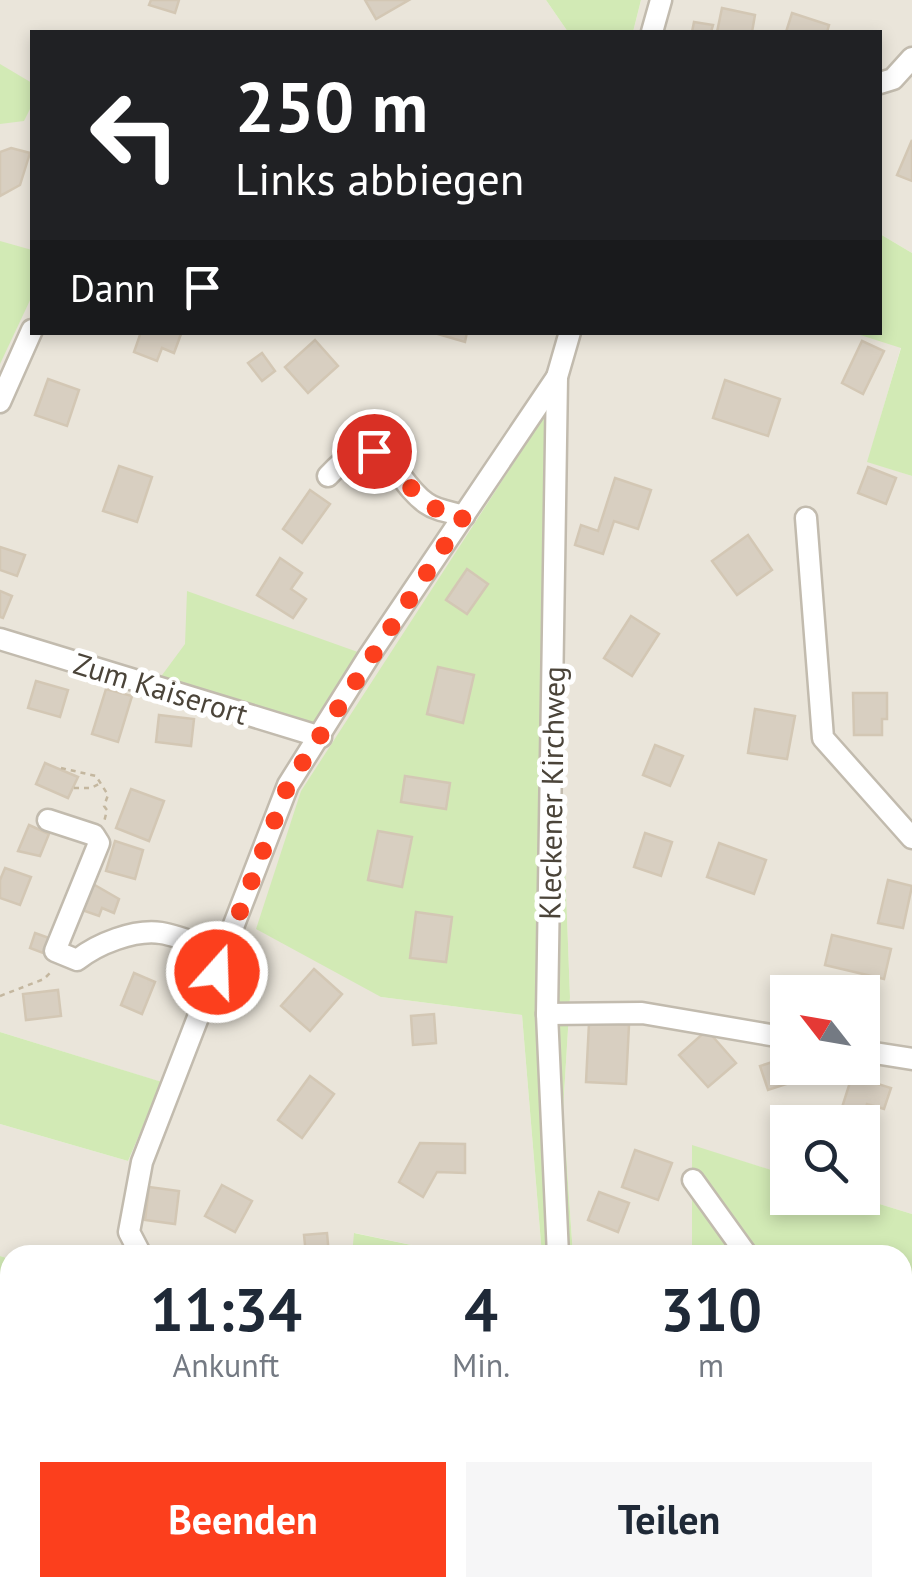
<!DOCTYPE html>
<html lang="de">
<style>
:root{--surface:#fff;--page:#f6f6f7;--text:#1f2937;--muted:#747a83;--accent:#fc3f1d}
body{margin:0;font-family:"PT Sans",sans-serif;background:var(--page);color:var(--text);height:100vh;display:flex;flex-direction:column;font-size:38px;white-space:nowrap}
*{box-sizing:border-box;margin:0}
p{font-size:32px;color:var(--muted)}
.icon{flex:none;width:55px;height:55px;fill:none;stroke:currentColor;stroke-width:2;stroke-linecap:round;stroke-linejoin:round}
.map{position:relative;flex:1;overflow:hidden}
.panel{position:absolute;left:0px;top:1245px;width:912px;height:352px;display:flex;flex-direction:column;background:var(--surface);border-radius:30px 30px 0 0;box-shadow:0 5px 15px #0003}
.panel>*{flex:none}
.hud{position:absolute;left:30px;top:30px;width:852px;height:305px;border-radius:0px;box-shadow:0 5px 15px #0003;background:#202124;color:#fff;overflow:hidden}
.needle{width:65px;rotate:301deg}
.fabs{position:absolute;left:770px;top:975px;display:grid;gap:20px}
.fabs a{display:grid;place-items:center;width:110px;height:110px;border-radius:0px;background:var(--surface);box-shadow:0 5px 15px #0003;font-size:50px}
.pin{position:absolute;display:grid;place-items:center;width:85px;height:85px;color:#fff;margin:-42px;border:5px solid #fff;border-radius:50%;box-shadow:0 2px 10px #0007}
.me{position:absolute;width:110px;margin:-55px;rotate:20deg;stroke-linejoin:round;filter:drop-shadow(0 0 8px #0008)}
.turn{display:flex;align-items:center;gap:35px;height:210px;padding:0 40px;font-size:45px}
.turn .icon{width:130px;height:130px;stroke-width:2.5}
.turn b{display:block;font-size:70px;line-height:85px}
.then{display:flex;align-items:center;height:95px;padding:0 40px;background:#0003;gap:20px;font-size:38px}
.eta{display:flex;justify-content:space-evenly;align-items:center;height:170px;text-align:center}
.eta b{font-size:60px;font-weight:700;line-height:70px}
.button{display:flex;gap:20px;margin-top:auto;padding:20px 40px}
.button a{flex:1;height:115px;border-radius:0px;background:var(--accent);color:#fff;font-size:40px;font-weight:700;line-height:115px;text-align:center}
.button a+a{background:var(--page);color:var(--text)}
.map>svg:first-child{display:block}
.residential{fill:#eae5da;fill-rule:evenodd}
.green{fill:#d2eab5}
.building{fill:#d8cfc1;stroke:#d3c7b4;stroke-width:2.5}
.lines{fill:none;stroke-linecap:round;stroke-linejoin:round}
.minor-casing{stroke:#c2bbae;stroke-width:25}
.path{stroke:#c4b79f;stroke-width:2.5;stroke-dasharray:5 5;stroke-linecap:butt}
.minor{stroke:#fff;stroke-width:20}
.route{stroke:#fc3f1d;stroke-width:18;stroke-dasharray:0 32.4}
.labels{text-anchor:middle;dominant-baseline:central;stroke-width:10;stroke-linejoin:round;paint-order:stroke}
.street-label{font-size:30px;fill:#4b4439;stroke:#fff}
</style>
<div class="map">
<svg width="912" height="1596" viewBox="0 0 912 1596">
<rect width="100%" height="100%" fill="#f6f3ec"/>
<g class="residential">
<path d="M 0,0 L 546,0 L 568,32 L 32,32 L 32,332 L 854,332 L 901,347 L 868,461 L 912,476 L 912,1214 L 860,1198 L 862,1198 L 862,1122 L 788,1122 L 787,1175 L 692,1146 L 692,1255 L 573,1255 L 563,1111 L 570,997 L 548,412 L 381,997 L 522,1015 L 542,1255 L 459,1255 L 355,1233 L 352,1255 L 10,1255 L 10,1259 L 0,1256 L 0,1124 L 128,1161 L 161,1082 L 0,1032 ZM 788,992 L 862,992 L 862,1068 L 788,1068 Z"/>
<path d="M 641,0 L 912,0 L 912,253 L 880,234 L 880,32 L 633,32 Z"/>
<path d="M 903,1335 L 912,1339 L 912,1596 L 784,1596 L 756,1588 L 902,1588 Z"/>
</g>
<g class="green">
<path d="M 546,0 L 641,0 L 633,32 L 568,32 Z"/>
<path d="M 0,64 L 32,83 L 32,105 L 24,121 L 0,124 Z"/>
<path d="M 880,234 L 912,253 L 912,476 L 867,462 L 901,348 L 854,333 L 880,332 Z"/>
<path d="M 0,241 L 32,250 L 32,296 L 0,364 Z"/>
<path d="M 548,410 L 570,997 L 563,1111 L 573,1255 L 542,1255 L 522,1015 L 381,997 L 256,929 L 301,791 Z"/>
<path d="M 187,591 L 369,656 L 321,737 L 154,686 L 185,644 Z"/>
<path d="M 0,1032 L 162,1082 L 128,1161 L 0,1124 Z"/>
<path d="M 692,1145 L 787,1175 L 788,1198 L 860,1198 L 912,1214 L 912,1339 L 903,1335 L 902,1255 L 692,1255 Z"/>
<path d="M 354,1233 L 459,1255 L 352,1255 Z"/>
<path d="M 0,1256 L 10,1259 L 10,1588 L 69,1588 L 62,1596 L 0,1596 Z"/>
<path d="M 561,1588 L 664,1588 L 661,1596 L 562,1596 Z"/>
</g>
<g class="building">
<path d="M 151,0 L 179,0 L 175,13 L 149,5 Z"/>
<path d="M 365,0 L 409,0 L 376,19 Z"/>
<path d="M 722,8 L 755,15 L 752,32 L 717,32 Z"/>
<path d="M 792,13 L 829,25 L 827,32 L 786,32 Z"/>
<path d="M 694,22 L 713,25 L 711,32 L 692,32 Z"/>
<path d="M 912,140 L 912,181 L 897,175 Z"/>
<path d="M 11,148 L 30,153 L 20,185 L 0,196 L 0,152 Z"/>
<path d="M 141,332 L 177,332 L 181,334 L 174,353 L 162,348 L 157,361 L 134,352 Z"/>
<path d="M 431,332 L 467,332 L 465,342 Z"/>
<path d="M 315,340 L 338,366 L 308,393 L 285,367 Z"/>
<path d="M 862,341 L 884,351 L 863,394 L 842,383 Z"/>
<path d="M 262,353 L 275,371 L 262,381 L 248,363 Z"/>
<path d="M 48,379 L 79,390 L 67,426 L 35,415 Z"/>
<path d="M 725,380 L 780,399 L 768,436 L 713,418 Z"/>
<path d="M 119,466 L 152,477 L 137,522 L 103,511 Z"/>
<path d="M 868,467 L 896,478 L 886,504 L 858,493 Z"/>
<path d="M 615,478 L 651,490 L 638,529 L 614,521 L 603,554 L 575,545 L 581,525 L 598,531 Z"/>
<path d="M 310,490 L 330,504 L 302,543 L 283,529 Z"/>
<path d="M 748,535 L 772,570 L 737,595 L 712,561 Z"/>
<path d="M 0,547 L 25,555 L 17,576 L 0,570 Z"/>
<path d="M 280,558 L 302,573 L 291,589 L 306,599 L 293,618 L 257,595 Z"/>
<path d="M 467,569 L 488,584 L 467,614 L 446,600 Z"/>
<path d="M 0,591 L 12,596 L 3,618 L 0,617 Z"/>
<path d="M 631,616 L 659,634 L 632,676 L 604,658 Z"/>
<path d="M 438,667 L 474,675 L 463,723 L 427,714 Z"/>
<path d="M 36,681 L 68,690 L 60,717 L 28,708 Z"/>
<path d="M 106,689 L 132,696 L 118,742 L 92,734 Z"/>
<path d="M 853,693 L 887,693 L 887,719 L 882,719 L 882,735 L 854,735 Z"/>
<path d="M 755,709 L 795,716 L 787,759 L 748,753 Z"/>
<path d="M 159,715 L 194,719 L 191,746 L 156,742 Z"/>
<path d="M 655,745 L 683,756 L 670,786 L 643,775 Z"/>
<path d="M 45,763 L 78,777 L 68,798 L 36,784 Z"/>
<path d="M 405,776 L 450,783 L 446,809 L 401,802 Z"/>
<path d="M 131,789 L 164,801 L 149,841 L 116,828 Z"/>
<path d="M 29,825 L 49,834 L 40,856 L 18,851 Z"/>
<path d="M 378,831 L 412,837 L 402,887 L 368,880 Z"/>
<path d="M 645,833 L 672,842 L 661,876 L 634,867 Z"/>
<path d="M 115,841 L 143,850 L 135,879 L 106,871 Z"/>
<path d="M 719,843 L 766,860 L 754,894 L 707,877 Z"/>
<path d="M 5,868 L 31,877 L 20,905 L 0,898 L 0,880 Z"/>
<path d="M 888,880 L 912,886 L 903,928 L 878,923 Z"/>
<path d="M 93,884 L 119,899 L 114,913 L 102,908 L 99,916 L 82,910 Z"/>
<path d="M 416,912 L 452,917 L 446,962 L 410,958 Z"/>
<path d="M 35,933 L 49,938 L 43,953 L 30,948 Z"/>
<path d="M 832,935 L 891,949 L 884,979 L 825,965 Z"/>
<path d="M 314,969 L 342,994 L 310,1031 L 281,1006 Z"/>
<path d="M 134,973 L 155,982 L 142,1014 L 121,1005 Z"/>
<path d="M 58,990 L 61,1016 L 26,1020 L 23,994 Z"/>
<path d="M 434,1014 L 436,1043 L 413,1045 L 411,1016 Z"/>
<path d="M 589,1023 L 629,1025 L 626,1084 L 586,1082 Z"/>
<path d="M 707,1030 L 736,1063 L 708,1087 L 679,1055 Z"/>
<path d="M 788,1057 L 788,1068 L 818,1068 L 820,1073 L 768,1090 L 760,1066 Z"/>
<path d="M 310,1076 L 334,1094 L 302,1138 L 278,1120 Z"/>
<path d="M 852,1076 L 891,1088 L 884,1109 L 867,1104 L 861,1122 L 838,1120 Z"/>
<path d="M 420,1143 L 465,1144 L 465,1173 L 437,1172 L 423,1197 L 399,1182 Z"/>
<path d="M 635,1150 L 672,1163 L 658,1200 L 622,1187 Z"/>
<path d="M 222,1185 L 252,1201 L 235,1232 L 205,1216 Z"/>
<path d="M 149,1187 L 179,1191 L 175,1224 L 145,1220 Z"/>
<path d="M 599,1192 L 629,1203 L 618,1232 L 588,1220 Z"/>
<path d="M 327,1233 L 329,1255 L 306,1255 L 304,1235 Z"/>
</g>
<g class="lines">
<g class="minor-casing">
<g id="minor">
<path d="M 652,32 L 661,0"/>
<path d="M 880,83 L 893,79 L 912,58"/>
<path d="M 0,402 L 32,330"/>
<path d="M 328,476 C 386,414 389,477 426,503 C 437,511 451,512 464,516"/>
<path d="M 806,518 L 823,738 L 912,838"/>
<path d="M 0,639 L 321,737"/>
<path d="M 48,820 L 94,835 L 99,843 L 55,951 L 77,960 C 97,944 134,929 161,933 C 182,936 204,948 223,954"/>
<path d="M 547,1014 L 642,1013 L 788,1038"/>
<path d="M 862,1051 L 912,1059"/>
<path d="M 693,1180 L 747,1255"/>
<path d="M 141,1255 L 129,1232 L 142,1162 L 288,785 L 369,656 L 557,377"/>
<path d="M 558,1255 L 547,1014 L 557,377 L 570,332"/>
<path d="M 902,1328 L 912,1332"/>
<path d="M 902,1445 L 912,1376"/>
<path d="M 902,1481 L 912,1484"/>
</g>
</g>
<g class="path">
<path d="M 61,768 L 96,776 L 108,795 L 104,806 L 107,810 L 104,822"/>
<path d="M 74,788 L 91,788 L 99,784"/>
<path d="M 0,996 L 44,979 L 52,971"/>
<path d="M 713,1588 L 740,1596"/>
<path d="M 555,1596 L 558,1588"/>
</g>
<use href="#minor" class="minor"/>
</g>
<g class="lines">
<path class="route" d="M 217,972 L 288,785 L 464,516 C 451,512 436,511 425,503 C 405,488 399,456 374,451"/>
</g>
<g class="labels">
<g class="street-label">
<text transform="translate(161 688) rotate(17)">Zum Kaiserort</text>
<text transform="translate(551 793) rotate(-89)">Kleckener Kirchweg</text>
</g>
</g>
</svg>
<div class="fabs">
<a><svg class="needle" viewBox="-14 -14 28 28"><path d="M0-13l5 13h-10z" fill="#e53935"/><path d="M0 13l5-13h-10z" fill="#747a83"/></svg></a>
<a><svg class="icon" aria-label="search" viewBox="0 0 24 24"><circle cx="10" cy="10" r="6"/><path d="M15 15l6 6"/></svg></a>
</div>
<div class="pin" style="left:374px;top:451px;background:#d93025"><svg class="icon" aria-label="arrive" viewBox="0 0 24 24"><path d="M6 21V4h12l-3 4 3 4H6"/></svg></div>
<svg class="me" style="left:217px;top:972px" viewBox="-20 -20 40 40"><circle r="17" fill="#fc3f1d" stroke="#fff" stroke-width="3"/><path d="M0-11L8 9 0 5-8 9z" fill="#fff"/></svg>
<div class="hud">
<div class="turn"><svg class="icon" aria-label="left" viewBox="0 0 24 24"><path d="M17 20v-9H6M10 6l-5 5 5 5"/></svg><div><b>250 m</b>Links abbiegen</div></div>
<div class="then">Dann<svg class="icon" aria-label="arrive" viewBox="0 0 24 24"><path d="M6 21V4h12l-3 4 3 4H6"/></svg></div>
</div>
<section class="panel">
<div class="eta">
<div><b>11:34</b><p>Ankunft</p></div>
<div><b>4</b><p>Min.</p></div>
<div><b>310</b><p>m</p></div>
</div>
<div class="button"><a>Beenden</a><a>Teilen</a></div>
</section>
</div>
